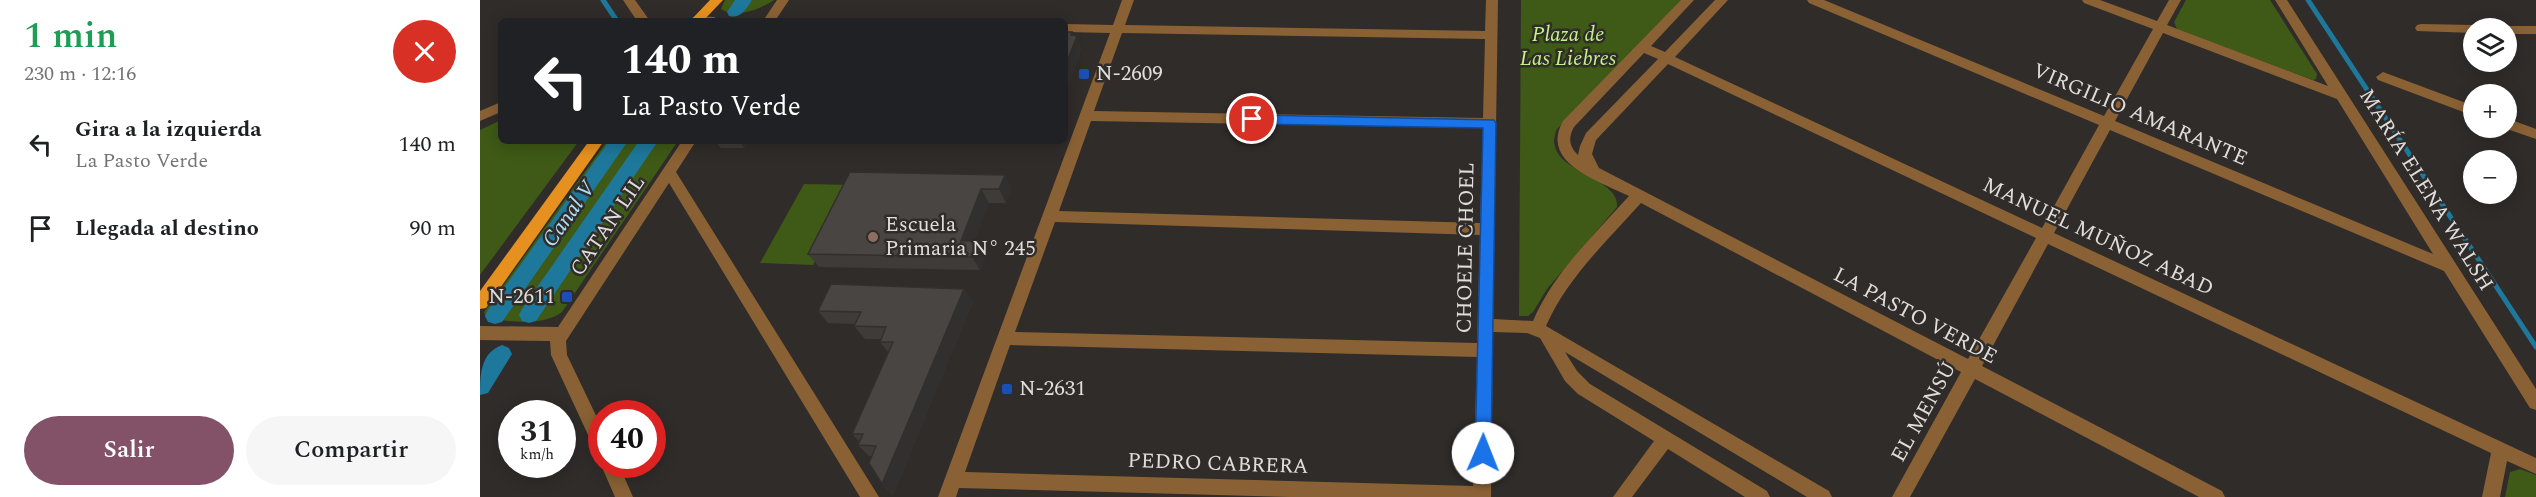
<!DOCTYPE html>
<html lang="es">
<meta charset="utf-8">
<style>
:root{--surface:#fff;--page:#f6f6f6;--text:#202124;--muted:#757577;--accent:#845268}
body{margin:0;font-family:Spectral,serif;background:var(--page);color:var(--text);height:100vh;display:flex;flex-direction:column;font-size:22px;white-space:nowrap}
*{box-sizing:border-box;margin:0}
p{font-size:20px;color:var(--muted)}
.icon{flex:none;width:33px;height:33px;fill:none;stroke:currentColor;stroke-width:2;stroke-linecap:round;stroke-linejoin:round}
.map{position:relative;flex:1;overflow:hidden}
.panel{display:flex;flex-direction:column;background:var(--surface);width:480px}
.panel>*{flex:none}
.banner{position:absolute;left:18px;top:18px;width:570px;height:126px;border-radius:9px;box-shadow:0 3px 15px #0003;background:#202124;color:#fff;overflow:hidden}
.buttons{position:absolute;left:1983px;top:18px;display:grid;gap:12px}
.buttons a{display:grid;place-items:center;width:54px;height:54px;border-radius:50%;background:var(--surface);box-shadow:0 3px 15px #0003;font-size:30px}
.speed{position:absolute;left:18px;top:400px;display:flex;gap:12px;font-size:30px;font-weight:700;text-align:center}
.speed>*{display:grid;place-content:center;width:78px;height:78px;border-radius:50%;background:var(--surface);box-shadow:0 3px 15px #0003;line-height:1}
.speed small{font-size:15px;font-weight:400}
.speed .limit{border:9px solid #d22;background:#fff;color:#111}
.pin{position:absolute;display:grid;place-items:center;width:51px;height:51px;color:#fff;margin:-26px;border:3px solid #fff;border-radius:50%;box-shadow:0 2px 6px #0007}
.me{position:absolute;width:66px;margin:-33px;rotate:1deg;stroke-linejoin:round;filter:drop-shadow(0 0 4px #0008)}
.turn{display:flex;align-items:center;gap:21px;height:126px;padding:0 24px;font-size:27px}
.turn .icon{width:78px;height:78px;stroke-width:2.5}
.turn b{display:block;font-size:42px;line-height:51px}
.round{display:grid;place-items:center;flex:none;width:63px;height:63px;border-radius:32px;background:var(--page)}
.summary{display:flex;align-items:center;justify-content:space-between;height:102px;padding:0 24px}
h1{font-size:36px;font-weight:600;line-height:45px;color:#1e9e55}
.primary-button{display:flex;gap:12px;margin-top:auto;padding:12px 24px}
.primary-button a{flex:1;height:69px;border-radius:36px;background:var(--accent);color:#fff;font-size:24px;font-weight:600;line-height:69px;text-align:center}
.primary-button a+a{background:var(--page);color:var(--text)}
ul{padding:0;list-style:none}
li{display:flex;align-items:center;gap:18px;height:84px;padding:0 24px}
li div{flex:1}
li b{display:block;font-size:22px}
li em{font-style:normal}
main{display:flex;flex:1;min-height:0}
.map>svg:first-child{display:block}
.green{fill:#3e5a16}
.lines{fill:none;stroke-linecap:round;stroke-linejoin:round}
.stream{stroke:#1e789b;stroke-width:5}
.canal{fill:#1e789b;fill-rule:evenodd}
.minor{fill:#8a6134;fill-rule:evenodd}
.major{fill:#e6911f;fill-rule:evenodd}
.wall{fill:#3e3b39}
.shaded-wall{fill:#32302e}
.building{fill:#484542;stroke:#32302e;stroke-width:1.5}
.route{fill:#1a73e8;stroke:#114b97;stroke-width:1.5}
.transit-dot{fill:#1a4fb4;stroke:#302c2a;stroke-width:2}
.education-dot{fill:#8d6e63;stroke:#302c2a;stroke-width:2}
.labels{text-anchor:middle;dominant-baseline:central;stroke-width:5;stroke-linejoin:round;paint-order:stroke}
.park-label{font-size:21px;font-style:italic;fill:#c2f585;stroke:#302c2a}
.poi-label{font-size:21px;fill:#e0dedc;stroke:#302c2a;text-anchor:start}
.street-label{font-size:21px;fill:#e0dedc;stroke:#302c2a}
.water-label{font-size:22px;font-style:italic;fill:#b0e1f9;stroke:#302c2a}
</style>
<main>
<section class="panel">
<div class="summary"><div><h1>1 min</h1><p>230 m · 12:16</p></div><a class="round" style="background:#d93025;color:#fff"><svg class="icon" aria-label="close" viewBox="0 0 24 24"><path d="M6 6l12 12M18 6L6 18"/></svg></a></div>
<ul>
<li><svg class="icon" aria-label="left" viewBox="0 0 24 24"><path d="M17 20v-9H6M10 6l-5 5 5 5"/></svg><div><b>Gira a la izquierda</b><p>La Pasto Verde</p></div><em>140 m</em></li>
<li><svg class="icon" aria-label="arrive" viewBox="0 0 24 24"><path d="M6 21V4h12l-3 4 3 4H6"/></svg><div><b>Llegada al destino</b></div><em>90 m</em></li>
</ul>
<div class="primary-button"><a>Salir</a><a>Compartir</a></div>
</section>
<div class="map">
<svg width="2056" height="497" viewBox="0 0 2056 497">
<rect width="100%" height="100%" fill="#302c2a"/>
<g class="green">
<path d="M 245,0 L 294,0 C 281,9 255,19 241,9 Z"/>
<path d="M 1041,0 L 1202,0 L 1077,129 C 1058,172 1141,175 1137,207 L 1067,289 L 1053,312 L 1048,316 L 1039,316 Z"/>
<path d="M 1706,0 L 1790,0 L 1837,74 L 1836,79 L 1833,80 L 1697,29 L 1694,22 Z"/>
<path d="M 21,120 L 21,141 L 99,141 L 0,275 L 0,130 Z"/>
<path d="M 127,141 L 198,141 L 82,312 C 65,326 27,322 6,318 L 4,312 Z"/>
<path d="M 324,184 L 374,185 L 333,265 L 280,263 Z"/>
<path d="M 2040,469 L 2056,475 L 2056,497 L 2025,497 L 2030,472 Z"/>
</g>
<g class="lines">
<g class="stream">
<path d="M 123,0 L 137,21"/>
<path d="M 1828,0 L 2056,347"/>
</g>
<g class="canal">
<path d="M 255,0 L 272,0 C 266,9 261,19 249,16 L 247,12 Z"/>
<path d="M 129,141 L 148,141 L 22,322 L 15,324 L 8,322 L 5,316 L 8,310 Z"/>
<path d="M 159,141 L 178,141 L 56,321 L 49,323 L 42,321 L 39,315 L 42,309 Z"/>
<path d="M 22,345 L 29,348 L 32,354 L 8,393 L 0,395 C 0,376 0,353 22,345 Z"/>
</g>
<g class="minor">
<path d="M 143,0 L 155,0 L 170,21 L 157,21 Z"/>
<path d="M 297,0 L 309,0 L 295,21 L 283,21 Z"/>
<path d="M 642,0 L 654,0 L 645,25 L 1005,31 L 1006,0 L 1018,0 L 1013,319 L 1053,321 C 1074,272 1114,235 1149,196 C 1119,181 1059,163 1083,121 L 1201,0 L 1214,0 L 1171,46 L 1185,52 L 1235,0 L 1248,0 L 1195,57 L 1562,228 L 1619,125 L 1329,3 L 1327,0 L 1344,0 L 1624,116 L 1673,29 L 1604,3 L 1602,0 L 1620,0 L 1677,21 L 1689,0 L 1701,0 L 1687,25 L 1848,86 L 1795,0 L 1807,0 L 2056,389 L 2056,410 L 2050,408 L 1964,271 L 1630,130 L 1574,233 L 2056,458 L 2056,474 L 2027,461 L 2020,497 L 2002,497 L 2011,453 L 1568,244 L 1502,366 L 1742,491 L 1745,497 L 1719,497 L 1495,379 L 1430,497 L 1412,497 L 1481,372 L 1161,203 C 1127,241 1087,278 1066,326 L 1349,491 L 1352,497 L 1327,497 L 1085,352 L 1097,371 L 1110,384 L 1287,491 L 1290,497 L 1265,497 L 1188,449 L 1152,497 L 1133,497 L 1174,441 L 1098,394 L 1085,381 L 1060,338 L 1047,333 L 1013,332 L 1011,497 L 810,497 L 479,488 L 476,497 L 458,497 L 630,33 L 585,32 L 585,24 L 633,25 ZM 642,33 L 1005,39 L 1003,118 L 614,111 ZM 1683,33 L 1857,99 L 1953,254 L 1635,121 ZM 1164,53 L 1178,59 L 1106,133 L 1100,146 L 1098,155 C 1089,146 1088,138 1094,127 ZM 1188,64 L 1556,238 L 1488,359 L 1119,168 L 1112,154 L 1116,140 ZM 611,121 L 1003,128 L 1000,223 L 579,211 ZM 575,222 L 1000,235 L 997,343 L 535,332 ZM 530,345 L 997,357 L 993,486 L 485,472 Z"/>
<path d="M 217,16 L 234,17 L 240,21 L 211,21 L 213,17 Z"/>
<path d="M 1941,24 L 1994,25 L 2000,28 L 1994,28 L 1994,33 L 1937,31 L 1935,28 L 1937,25 Z"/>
<path d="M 2026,26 L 2056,26 L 2056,34 L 2026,34 L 2026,28 L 2021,28 Z"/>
<path d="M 1903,72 L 1994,106 L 1994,116 L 1898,80 L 1896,77 Z"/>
<path d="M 21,102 L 21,112 L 0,121 L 0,111 Z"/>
<path d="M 2026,118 L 2056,129 L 2056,139 L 2024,128 L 2026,128 Z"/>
<path d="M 202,141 L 216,141 L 196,172 L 399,497 L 380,497 L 189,183 L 86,341 L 87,355 L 122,428 L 122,454 L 116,452 L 71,355 L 70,341 L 0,340 L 0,326 L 78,327 Z"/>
<path d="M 121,465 L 139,465 L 153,497 L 135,497 Z"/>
</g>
<g class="major">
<path d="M 230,0 L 243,0 L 223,21 L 210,21 Z"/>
<path d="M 109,141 L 124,141 L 6,308 L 0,309 L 0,291 Z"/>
</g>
</g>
<g class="wall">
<path d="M 235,141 L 269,141 L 264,148 L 241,148 Z"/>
<path d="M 370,172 L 532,188 L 526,203 L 509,203 L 494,241 L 498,241 L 506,255 L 500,270 L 339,267 L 328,254 Z"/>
<path d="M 493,301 L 413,495 L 402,484 L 392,456 L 389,456 L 378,445 L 379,441 L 372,434 L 409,353 L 400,342 L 401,339 L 385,339 L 374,326 L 375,324 L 348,323 L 338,311 Z"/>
</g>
<g class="shaded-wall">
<path d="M 592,32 L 595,40 L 597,36 L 602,49 L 585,96 L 585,67 Z"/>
<path d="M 259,141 L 269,141 L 264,148 Z"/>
<path d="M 525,175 L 532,188 L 526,203 L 519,189 Z"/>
<path d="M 501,189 L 509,203 L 489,254 L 481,241 Z"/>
<path d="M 498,241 L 506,255 L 500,270 L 492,257 Z"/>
<path d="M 484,289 L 493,301 L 413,495 L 402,484 Z"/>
</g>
<g class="building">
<path d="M 585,32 L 592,32 L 591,35 L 597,36 L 585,67 Z"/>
<path d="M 370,172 L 525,175 L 519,189 L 501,189 L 481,241 L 498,241 L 492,257 L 328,254 Z"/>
<path d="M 351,284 L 484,289 L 402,484 L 389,463 L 396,446 L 378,445 L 383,434 L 372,434 L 413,342 L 400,342 L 406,327 L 374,326 L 381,312 L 338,311 Z"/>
</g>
<path class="route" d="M 772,115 L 1014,120 L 1016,123 L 1011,453 L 1009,458 L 1003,460 L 998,458 L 995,453 L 1003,128 L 772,124 L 766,119 Z"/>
<g class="transit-dot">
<rect x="598" y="68" width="12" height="12" rx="3"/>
<rect x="81" y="291" width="12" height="12" rx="3"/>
<rect x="521" y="383" width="12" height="12" rx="3"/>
</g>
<circle class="education-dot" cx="393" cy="237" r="6"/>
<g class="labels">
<g class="park-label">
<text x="1088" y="35">Plaza de<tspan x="1088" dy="24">Las Liebres</tspan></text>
</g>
<g class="poi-label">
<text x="616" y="74">N-2609</text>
<text x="405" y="225">Escuela<tspan x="405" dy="24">Primaria N° 245</tspan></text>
<text x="75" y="297" text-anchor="end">N-2611</text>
<text x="539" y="389">N-2631</text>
</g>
<g class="street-label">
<text transform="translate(1660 115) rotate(23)">VIRGILIO AMARANTE</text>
<text transform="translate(1946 190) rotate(58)">MARÍA ELENA WALSH</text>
<text transform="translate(128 226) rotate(-56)">CATAN LIL</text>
<text transform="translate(1618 237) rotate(25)">MANUEL MUÑOZ ABAD</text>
<text transform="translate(986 248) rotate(-89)">CHOELE CHOEL</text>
<text transform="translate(1435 316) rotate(28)">LA PASTO VERDE</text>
<text transform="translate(1444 412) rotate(-61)">EL MENSÚ</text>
<text transform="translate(738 464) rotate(2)">PEDRO CABRERA</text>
</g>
<g class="water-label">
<text transform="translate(89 214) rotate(-55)">Canal V</text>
</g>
</g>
</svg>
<div class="buttons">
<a><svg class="icon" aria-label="layers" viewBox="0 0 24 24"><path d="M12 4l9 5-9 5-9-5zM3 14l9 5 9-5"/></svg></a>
<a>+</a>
<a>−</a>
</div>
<div class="speed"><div>31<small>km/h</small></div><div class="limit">40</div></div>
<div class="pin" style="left:772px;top:119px;background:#d93025"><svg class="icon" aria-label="arrive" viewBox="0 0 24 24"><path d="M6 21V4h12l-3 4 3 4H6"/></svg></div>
<svg class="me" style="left:1003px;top:453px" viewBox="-20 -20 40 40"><circle r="19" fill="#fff"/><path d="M0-13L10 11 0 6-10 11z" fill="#1a73e8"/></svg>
<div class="banner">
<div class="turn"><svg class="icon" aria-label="left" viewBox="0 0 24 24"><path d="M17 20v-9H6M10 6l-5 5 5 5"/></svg><div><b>140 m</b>La Pasto Verde</div></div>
</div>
</div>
</main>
